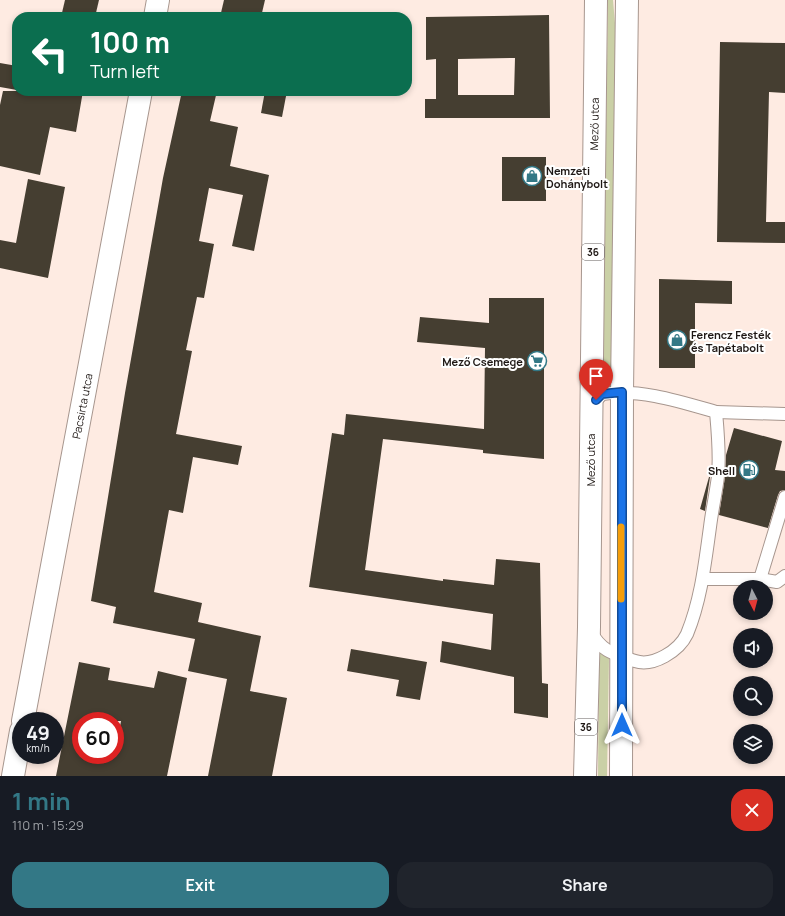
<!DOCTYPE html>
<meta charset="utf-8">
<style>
:root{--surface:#171b24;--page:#20242c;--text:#f1f3f6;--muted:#9ea1a6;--accent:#337886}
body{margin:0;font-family:Manrope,sans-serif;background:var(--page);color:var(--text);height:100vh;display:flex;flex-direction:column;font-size:15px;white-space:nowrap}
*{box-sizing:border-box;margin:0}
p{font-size:13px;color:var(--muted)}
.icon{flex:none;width:22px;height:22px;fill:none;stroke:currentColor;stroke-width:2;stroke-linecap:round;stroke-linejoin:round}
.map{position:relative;height:776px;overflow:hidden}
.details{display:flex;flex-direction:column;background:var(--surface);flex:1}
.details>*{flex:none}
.banner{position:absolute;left:12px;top:12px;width:400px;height:84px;border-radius:16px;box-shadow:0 2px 6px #0003;background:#0b6e4f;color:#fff;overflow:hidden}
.needle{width:26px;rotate:174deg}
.buttons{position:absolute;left:733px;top:580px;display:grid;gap:8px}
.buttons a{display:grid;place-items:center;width:40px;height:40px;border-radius:50%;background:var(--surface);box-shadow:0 2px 6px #0003;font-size:20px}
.speed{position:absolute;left:12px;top:712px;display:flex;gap:8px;font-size:20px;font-weight:700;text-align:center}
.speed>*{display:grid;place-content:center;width:52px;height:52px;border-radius:50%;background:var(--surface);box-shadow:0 2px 6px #0003;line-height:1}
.speed small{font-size:10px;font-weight:400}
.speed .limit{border:6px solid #d22;background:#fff;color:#111}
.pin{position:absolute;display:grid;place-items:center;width:34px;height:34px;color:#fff;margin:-41px -17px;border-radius:50% 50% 50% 0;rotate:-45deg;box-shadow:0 0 4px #0007}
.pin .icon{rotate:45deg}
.me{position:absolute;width:44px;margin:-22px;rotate:0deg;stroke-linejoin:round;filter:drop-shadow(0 0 3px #0008)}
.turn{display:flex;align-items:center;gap:14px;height:84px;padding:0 12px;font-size:18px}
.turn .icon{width:52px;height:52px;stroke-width:2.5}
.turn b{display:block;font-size:28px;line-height:34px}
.round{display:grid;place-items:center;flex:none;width:42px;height:42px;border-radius:16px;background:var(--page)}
.summary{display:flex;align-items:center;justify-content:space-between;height:68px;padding:0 12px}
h1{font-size:24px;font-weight:700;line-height:30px;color:var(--accent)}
.cta{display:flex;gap:8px;margin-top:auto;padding:8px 12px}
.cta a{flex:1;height:46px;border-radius:16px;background:var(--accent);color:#fff;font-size:16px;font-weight:700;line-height:46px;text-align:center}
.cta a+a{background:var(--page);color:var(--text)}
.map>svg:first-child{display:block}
.green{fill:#cad0a6}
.building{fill:#453e31;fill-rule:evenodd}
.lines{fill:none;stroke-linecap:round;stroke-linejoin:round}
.lane-casing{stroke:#a7968e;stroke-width:14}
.street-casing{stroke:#a7968e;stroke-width:24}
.primary-casing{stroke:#a7968e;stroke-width:24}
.lane{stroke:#fff;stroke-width:12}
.street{stroke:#fff;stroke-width:22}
.primary{stroke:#fff;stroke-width:22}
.route-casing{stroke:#114b97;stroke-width:10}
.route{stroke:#1a73e8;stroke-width:7}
.slow{stroke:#f59e0b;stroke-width:7}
.labels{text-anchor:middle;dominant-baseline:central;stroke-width:4;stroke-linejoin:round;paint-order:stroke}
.shield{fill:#fff;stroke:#625d5a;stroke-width:1}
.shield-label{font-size:10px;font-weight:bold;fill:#1e1714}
.street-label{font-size:11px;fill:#1e1714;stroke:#fff}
.poi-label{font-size:11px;font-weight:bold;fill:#1e1714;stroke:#fff;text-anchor:start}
</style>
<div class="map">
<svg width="785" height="776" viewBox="0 0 785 776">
<rect width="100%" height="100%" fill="#feebe2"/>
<g class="green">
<path d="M 608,0 L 613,0 L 616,35 L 613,385 L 609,389 L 602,387 Z"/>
<path d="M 599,651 L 609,658 L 607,776 L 598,776 Z"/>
</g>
<g class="building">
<path d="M 65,0 L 99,0 L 95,17 L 61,17 Z"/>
<path d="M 224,0 L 265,0 L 261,17 L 220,17 Z"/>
<path d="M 549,15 L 550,118 L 425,118 L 425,99 L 436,99 L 436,59 L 426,60 L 426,17 ZM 515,58 L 514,95 L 458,95 L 458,59 Z"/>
<path d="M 720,42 L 785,43 L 785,93 L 769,92 L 766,222 L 785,222 L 785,243 L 717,242 Z"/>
<path d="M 0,63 L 17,66 L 17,90 L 0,87 Z"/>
<path d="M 3,91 L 83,91 L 76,132 L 50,127 L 40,175 L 0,166 L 0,105 Z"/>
<path d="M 182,91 L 217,91 L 210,121 L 238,127 L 230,166 L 269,175 L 254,251 L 232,246 L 243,195 L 209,188 L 199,241 L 214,244 L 204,298 L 197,297 L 186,350 L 192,351 L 176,434 L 242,446 L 238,465 L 193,457 L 183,513 L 169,510 L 154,592 L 202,603 L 198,622 L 261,636 L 250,691 L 287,698 L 272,776 L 208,776 L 227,679 L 188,671 L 195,639 L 113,623 L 116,607 L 91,601 L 125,393 L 163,178 Z"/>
<path d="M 265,91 L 287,91 L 282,117 L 261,113 Z"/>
<rect x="502" y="157" width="44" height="44"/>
<path d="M 28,179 L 65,187 L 48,278 L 0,268 L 0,240 L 16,243 Z"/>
<path d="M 659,279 L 732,281 L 732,304 L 695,303 L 695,368 L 659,368 Z"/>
<path d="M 489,298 L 544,298 L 544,459 L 483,453 L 483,450 L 383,439 L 365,570 L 443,581 L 443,579 L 494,585 L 496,559 L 540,563 L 542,683 L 548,684 L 548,718 L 514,713 L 514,677 L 440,662 L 442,641 L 491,650 L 493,614 L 309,587 L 332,433 L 344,435 L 346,414 L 484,429 L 485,348 L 417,342 L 420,317 L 489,323 Z"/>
<path d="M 734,428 L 782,441 L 775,470 L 785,471 L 785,490 L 780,491 L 778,495 L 768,528 L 719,515 L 725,477 L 726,455 Z"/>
<path d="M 709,477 L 710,477 L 705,511 L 700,509 Z"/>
<path d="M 351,649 L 427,662 L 420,700 L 396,696 L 399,680 L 347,671 Z"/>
<path d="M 79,662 L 110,668 L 108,680 L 154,688 L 158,671 L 187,678 L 167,776 L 56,776 ZM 81,721 L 121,721 L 115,755 L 81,755 Z"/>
</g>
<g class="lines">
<g class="lane-casing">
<g id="lane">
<path d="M 716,412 L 785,414"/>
<path d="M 703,579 L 760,579 L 785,497"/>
<path d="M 760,579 L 777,582 L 785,576"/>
<path d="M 591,632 C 602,652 614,654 635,661 C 653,667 679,651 687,634 C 701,600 705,563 710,527 C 712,510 716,493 718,476 C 720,454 718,434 716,412 C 678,401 642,389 602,394 L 592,405"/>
</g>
</g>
<g class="street-casing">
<g id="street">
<path d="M 155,17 L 158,0"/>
<path d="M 23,721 L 141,91"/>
<path d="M 13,776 L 21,731"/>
</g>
</g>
<g class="primary-casing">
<g id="primary">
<path d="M 585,776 L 589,627 L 596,0"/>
<path d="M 621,776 L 622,392 L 627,0"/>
</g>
</g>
<use href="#lane" class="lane"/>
<use href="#street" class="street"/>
<use href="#primary" class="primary"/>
</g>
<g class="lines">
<g class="route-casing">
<path id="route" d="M 596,400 L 602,394 L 622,392 L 622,725"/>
</g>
<use href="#route" class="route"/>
<path class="slow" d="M 621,599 L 621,527"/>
</g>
<defs>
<g id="shop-ring" transform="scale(1)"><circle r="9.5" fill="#fff" stroke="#337886" stroke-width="1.5"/><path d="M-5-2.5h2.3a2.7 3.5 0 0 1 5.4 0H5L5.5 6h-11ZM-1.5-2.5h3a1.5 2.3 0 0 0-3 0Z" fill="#337886"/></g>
<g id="supermarket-ring" transform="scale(1)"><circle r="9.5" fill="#fff" stroke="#337886" stroke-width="1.5"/><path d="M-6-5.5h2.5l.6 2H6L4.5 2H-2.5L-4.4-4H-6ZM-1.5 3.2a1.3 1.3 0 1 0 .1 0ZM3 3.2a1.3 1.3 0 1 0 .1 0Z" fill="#337886"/></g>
<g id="fuel-ring" transform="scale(1)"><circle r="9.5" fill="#fff" stroke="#337886" stroke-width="1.5"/><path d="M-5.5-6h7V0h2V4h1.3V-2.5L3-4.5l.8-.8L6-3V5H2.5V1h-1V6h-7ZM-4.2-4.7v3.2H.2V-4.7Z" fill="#337886"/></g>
</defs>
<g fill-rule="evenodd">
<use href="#shop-ring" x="532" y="176"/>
<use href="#shop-ring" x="677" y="340"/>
<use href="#supermarket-ring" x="537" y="361"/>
<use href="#fuel-ring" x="749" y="470"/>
</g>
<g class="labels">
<g class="shield">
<rect x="582" y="244" width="22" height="16" rx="3"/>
<rect x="575" y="719" width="22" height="16" rx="3"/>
</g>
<g class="shield-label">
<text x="593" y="252">36</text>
<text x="586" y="727">36</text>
</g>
<g class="street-label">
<text transform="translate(594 124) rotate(-89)">Mező utca</text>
<text transform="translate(82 406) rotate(-79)">Pacsirta utca</text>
<text transform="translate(590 460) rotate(-90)">Mező utca</text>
</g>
<g class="poi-label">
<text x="546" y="170">Nemzeti<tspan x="546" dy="13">Dohánybolt</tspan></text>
<text x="691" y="334">Ferencz Festék<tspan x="691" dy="13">és Tapétabolt</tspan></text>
<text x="523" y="361" text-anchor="end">Mező Csemege</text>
<text x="735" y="470" text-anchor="end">Shell</text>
</g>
</g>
</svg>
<div class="buttons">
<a><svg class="needle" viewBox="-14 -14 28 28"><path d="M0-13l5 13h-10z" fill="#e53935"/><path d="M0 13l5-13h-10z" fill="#9ea1a6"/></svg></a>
<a><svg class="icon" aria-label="sound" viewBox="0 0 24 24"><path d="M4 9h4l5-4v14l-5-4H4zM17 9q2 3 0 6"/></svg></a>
<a><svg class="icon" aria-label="search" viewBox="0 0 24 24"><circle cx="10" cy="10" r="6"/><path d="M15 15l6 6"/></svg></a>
<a><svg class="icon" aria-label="layers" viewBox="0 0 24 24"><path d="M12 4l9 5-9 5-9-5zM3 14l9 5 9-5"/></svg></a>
</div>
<div class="speed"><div>49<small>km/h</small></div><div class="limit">60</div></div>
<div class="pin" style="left:596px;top:400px;background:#d93025"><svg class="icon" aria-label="arrive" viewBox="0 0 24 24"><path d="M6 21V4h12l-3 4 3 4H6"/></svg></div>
<svg class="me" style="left:622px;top:725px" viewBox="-20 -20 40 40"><path d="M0-17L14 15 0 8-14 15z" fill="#1a73e8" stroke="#fff" stroke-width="4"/></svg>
<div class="banner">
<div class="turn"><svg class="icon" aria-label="left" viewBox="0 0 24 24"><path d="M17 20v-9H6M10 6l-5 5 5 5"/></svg><div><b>100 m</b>Turn left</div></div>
</div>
</div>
<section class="details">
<div class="summary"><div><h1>1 min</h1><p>110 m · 15:29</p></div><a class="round" style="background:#d93025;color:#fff"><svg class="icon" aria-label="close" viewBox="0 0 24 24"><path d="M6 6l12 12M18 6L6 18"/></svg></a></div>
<div class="cta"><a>Exit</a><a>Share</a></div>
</section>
